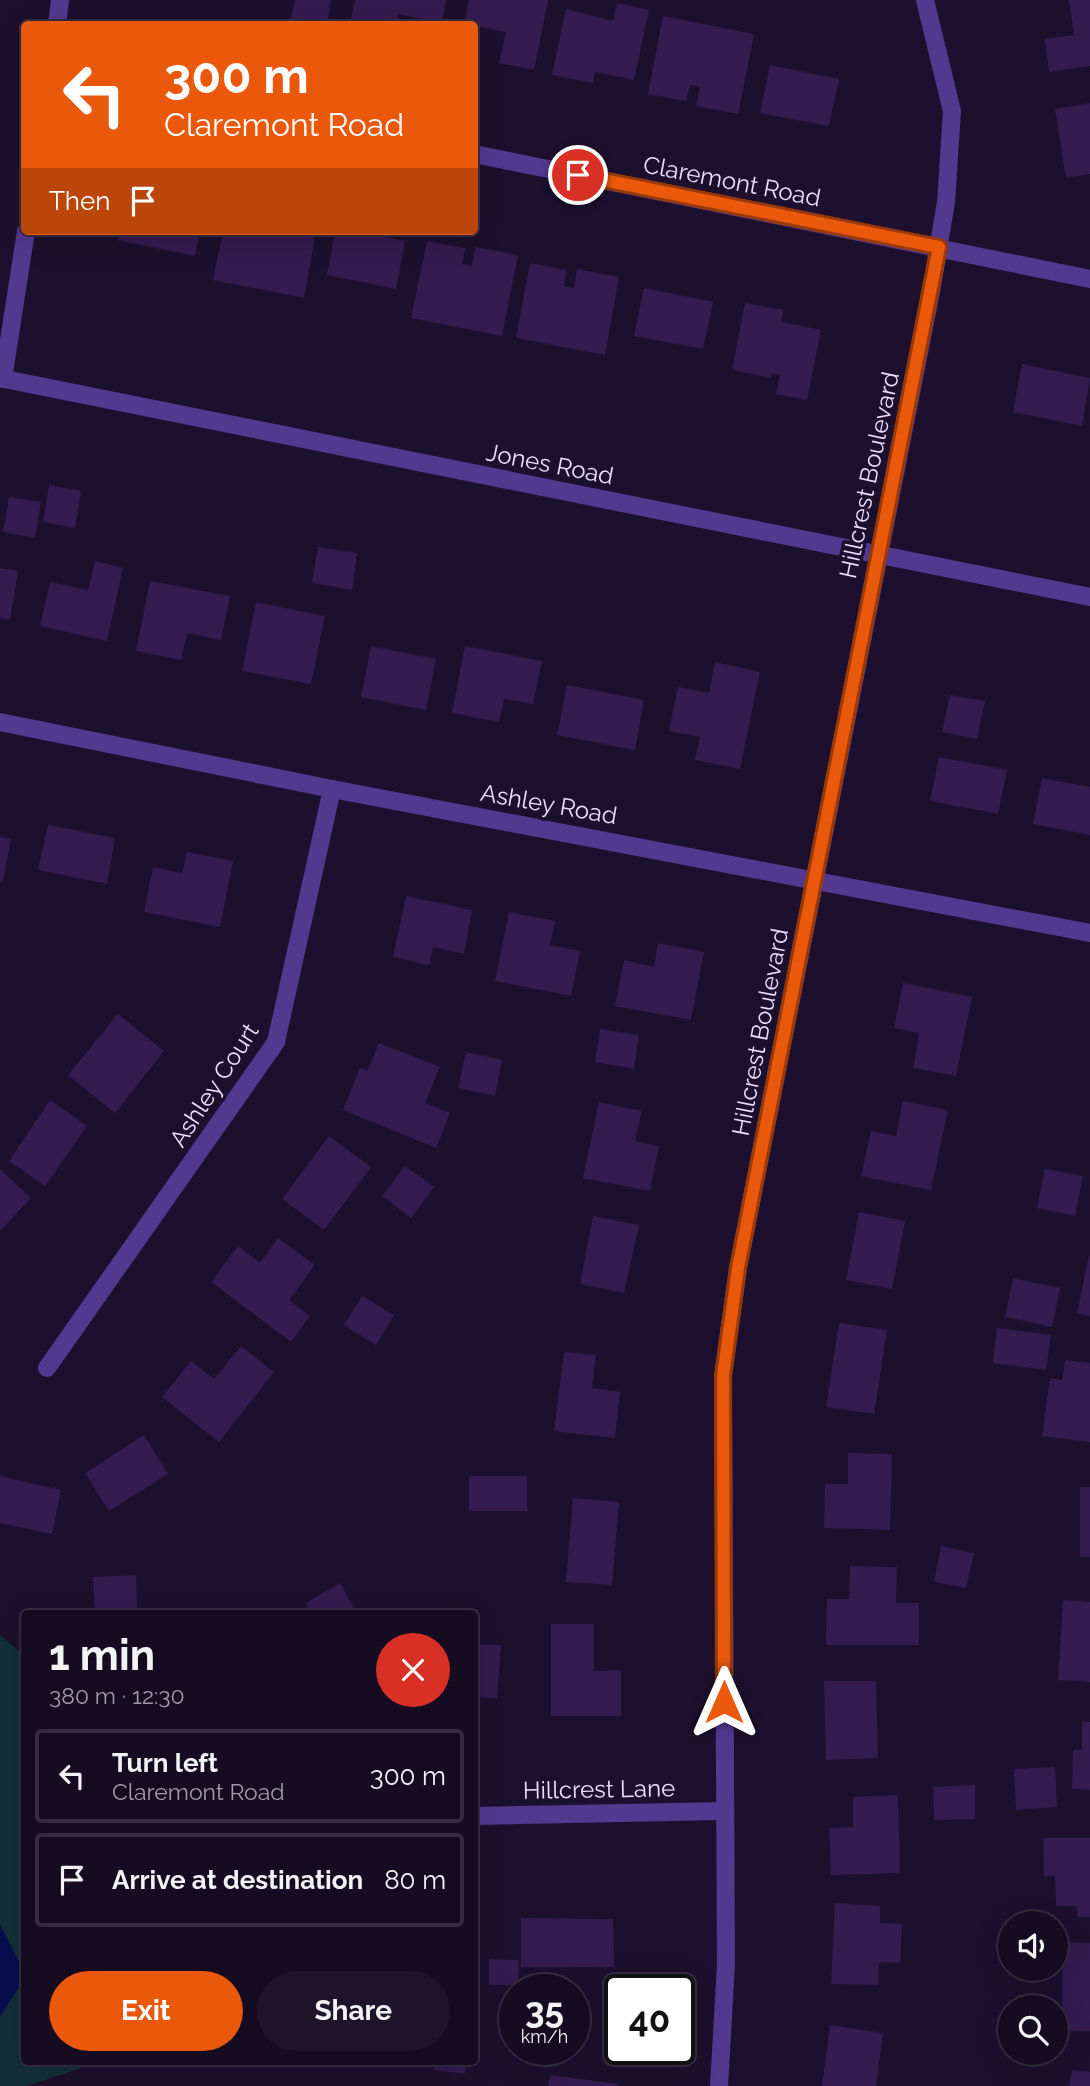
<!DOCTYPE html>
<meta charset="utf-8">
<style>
:root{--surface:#160c22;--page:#1f152a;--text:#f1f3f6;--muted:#9e9ba5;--line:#352c40;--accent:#ea580c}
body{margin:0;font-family:Raleway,sans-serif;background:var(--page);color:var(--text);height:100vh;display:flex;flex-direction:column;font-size:26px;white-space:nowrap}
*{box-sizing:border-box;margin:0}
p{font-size:23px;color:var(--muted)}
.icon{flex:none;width:38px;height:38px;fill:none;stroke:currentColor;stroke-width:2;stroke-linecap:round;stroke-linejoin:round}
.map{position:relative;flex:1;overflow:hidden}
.panel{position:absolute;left:21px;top:1610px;width:457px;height:455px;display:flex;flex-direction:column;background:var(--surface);border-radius:7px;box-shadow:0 7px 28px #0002,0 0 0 2px var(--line)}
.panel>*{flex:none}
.banner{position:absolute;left:21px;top:21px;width:457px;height:214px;border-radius:7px;box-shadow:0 7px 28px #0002,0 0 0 2px var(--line);background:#ea580c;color:#fff;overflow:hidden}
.controls{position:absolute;left:998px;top:1911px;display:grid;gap:14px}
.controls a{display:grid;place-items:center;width:70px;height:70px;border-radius:50%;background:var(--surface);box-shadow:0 7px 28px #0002,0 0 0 2px var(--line);font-size:35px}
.speed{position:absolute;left:499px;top:1974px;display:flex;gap:14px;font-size:35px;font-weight:700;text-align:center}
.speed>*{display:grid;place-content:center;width:91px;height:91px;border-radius:50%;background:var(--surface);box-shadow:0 7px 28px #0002,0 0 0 2px var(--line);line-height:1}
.speed small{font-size:18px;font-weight:400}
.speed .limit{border:4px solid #111;border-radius:10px;background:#fff;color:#111}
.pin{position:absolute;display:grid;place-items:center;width:60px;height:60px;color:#fff;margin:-30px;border:4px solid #fff;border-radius:50%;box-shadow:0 2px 7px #0007}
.me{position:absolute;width:77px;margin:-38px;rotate:0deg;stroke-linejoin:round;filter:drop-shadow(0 0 5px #0008)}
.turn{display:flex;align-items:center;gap:24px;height:147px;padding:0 28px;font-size:32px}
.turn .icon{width:91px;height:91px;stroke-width:2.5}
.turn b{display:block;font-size:49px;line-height:60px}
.then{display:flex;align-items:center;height:66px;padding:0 28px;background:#0003;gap:14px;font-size:26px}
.round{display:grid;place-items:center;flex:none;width:74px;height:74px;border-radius:37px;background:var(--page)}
.overview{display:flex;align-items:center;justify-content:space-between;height:119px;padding:0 28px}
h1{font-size:42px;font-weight:700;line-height:52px}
.primary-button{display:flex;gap:14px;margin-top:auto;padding:14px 28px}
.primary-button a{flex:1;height:80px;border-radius:42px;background:var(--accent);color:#fff;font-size:28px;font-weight:700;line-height:80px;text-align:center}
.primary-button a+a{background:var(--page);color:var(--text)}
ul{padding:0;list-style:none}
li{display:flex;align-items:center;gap:21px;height:94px;margin:0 14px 10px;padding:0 14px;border:4px solid var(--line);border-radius:7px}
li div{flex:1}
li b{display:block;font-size:26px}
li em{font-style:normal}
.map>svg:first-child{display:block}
.green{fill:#122f38}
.water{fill:#080e4f}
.building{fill:#341b50}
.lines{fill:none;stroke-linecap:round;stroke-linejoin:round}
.minor{stroke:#53388f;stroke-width:18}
.route-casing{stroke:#983908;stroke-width:18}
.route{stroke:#ea580c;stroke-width:12}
.labels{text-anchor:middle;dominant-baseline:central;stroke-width:7;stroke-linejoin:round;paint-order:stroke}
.street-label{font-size:24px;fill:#eaddff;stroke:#1d102e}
</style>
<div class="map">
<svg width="1090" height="2086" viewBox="0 0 1090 2086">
<rect width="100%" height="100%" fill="#1d102e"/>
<path class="green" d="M 0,1635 L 24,1655 L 24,2062 L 99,2062 L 27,2086 L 0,2086 Z"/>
<path class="water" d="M 0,1925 L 24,1971 L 24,1979 L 0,2017 Z"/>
<g class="building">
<path d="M 295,0 L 331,0 L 327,24 L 290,22 Z"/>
<path d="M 355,0 L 446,0 L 442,23 L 398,14 L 396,24 L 350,24 Z"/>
<path d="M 469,0 L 548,0 L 534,70 L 499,63 L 506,32 L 464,24 Z"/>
<path d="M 1069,0 L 1090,0 L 1090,66 L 1049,72 L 1045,39 L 1074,35 Z"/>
<path d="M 617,3 L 649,10 L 634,80 L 595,72 L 593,83 L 552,75 L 566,9 L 613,21 Z"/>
<path d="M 663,16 L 754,34 L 738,114 L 696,106 L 700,87 L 690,85 L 686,101 L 648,94 Z"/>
<path d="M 770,65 L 839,79 L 829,126 L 760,113 Z"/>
<path d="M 1090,103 L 1090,174 L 1066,178 L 1055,109 Z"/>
<path d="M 119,231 L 200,231 L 195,256 L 117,240 Z"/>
<path d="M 223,231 L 316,231 L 304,298 L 213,280 Z"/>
<path d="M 335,231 L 354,231 L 405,241 L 396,289 L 327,275 Z"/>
<path d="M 427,241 L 465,248 L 462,264 L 472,266 L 475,247 L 518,255 L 502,336 L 411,318 Z"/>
<path d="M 530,263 L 566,270 L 564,286 L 574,288 L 577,269 L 619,277 L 605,355 L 516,338 Z"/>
<path d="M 644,288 L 713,302 L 703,349 L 634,336 Z"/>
<path d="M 745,303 L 783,310 L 781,322 L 821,330 L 807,400 L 776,394 L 780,375 L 772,373 L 771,378 L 732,370 Z"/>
<path d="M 1022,364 L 1090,378 L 1082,426 L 1013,412 Z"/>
<path d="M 49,485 L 81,491 L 75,528 L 43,522 Z"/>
<path d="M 9,497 L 41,502 L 35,538 L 3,532 Z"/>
<path d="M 318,547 L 357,553 L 352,590 L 312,583 Z"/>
<path d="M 95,561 L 123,568 L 107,641 L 40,626 L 50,582 L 88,590 Z"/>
<path d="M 0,568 L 18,571 L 10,620 L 0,618 Z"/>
<path d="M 150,581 L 230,596 L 221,640 L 187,633 L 181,660 L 136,651 Z"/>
<path d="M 256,602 L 325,616 L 311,684 L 242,671 Z"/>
<path d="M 371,646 L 436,659 L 426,710 L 361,697 Z"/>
<path d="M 465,646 L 542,661 L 533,704 L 504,699 L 499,722 L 452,713 Z"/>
<path d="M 715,662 L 760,672 L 740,769 L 695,760 L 700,737 L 669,731 L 678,687 L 709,693 Z"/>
<path d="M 567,685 L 644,700 L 635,750 L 557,735 Z"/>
<path d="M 950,695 L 985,701 L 977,739 L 942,732 Z"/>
<path d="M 939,757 L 1007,770 L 998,814 L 930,801 Z"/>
<path d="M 1042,778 L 1090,787 L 1090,835 L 1033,824 Z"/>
<path d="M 48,825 L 115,838 L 107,884 L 38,870 Z"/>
<path d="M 0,837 L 11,839 L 3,882 L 0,882 Z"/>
<path d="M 187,852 L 233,861 L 220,927 L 144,912 L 153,867 L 182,873 Z"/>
<path d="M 406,896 L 472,910 L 464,954 L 433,947 L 429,965 L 393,957 Z"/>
<path d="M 509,912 L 555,921 L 550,945 L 580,951 L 571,996 L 495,981 Z"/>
<path d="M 658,943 L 704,952 L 691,1020 L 615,1006 L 624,960 L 654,967 Z"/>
<path d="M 903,983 L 972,997 L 956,1076 L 913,1068 L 919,1033 L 894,1028 Z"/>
<path d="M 118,1014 L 164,1051 L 115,1113 L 68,1075 Z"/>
<path d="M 600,1029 L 639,1035 L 634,1069 L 595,1062 Z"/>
<path d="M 379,1043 L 440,1067 L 425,1103 L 450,1113 L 436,1148 L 343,1110 L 360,1068 L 367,1071 Z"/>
<path d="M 466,1052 L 502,1060 L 495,1096 L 458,1088 Z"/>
<path d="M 50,1100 L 87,1126 L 45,1186 L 9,1161 Z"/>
<path d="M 903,1101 L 948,1110 L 931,1190 L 861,1176 L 871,1131 L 896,1136 Z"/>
<path d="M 599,1102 L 642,1111 L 635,1141 L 659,1146 L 650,1191 L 583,1178 Z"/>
<path d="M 329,1136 L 371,1167 L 324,1230 L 282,1199 Z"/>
<path d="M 405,1166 L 434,1187 L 411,1218 L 382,1196 Z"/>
<path d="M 0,1169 L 31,1198 L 0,1231 Z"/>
<path d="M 1045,1169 L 1083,1176 L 1075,1216 L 1037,1208 Z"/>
<path d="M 859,1212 L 905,1221 L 892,1289 L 846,1280 Z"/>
<path d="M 593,1216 L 639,1225 L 624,1293 L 580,1284 Z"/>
<path d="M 278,1238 L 315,1265 L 289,1300 L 310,1316 L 291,1342 L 211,1282 L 238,1246 L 260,1263 Z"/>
<path d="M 1089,1256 L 1090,1256 L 1090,1316 L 1077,1313 Z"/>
<path d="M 1013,1278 L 1060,1288 L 1052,1327 L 1005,1317 Z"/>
<path d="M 362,1296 L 394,1315 L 376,1345 L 344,1325 Z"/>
<path d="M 839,1323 L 887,1330 L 874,1414 L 826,1407 Z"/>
<path d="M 997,1328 L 1051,1335 L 1046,1370 L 993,1363 Z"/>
<path d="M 241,1346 L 274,1372 L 219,1442 L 162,1397 L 191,1361 L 214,1379 Z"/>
<path d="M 564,1352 L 596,1355 L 592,1388 L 620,1392 L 615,1438 L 554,1431 Z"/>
<path d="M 1065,1360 L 1090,1363 L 1090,1442 L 1042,1436 L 1050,1378 L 1062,1380 Z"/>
<path d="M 144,1435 L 168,1474 L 109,1511 L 85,1473 Z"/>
<path d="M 848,1453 L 892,1454 L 890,1530 L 824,1528 L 825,1484 L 848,1484 Z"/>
<path d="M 0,1476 L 61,1490 L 52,1534 L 0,1523 Z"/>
<rect x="469" y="1476" width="58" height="35"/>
<rect x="1080" y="1487" width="10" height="70"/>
<path d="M 573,1498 L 619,1502 L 612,1585 L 566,1582 Z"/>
<path d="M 941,1546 L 974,1553 L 966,1588 L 934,1582 Z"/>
<path d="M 850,1566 L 897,1567 L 896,1603 L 919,1603 L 919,1645 L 826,1645 L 827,1599 L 849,1599 Z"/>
<path d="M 136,1575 L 137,1614 L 95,1614 L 93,1577 Z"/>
<path d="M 340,1583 L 357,1614 L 312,1614 L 306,1603 Z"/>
<path d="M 1063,1600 L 1090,1602 L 1090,1682 L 1058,1680 Z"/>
<path d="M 551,1624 L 594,1624 L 594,1671 L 621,1670 L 621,1716 L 551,1716 Z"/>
<path d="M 474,1644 L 501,1645 L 497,1698 L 474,1697 Z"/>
<path d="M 824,1681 L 876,1681 L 878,1758 L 826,1760 Z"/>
<path d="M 1082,1721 L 1090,1722 L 1090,1790 L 1072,1789 L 1073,1750 L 1082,1750 Z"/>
<path d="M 1055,1767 L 1057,1807 L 1016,1810 L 1014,1769 Z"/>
<path d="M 975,1785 L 975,1819 L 934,1820 L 933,1787 Z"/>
<path d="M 898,1795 L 900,1873 L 831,1875 L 829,1828 L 853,1827 L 853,1797 Z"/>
<path d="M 1043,1838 L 1090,1838 L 1090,1917 L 1077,1917 L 1077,1906 L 1056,1906 L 1055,1876 L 1044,1876 Z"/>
<path d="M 835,1903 L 880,1906 L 880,1923 L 902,1924 L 900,1963 L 879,1962 L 878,1985 L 831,1984 Z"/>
<path d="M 521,1918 L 613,1919 L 614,1967 L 521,1967 Z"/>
<path d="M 1063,1942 L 1090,1943 L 1090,2031 L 1062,2031 Z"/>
<path d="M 489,1959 L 519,1960 L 518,1985 L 489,1985 Z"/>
<path d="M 830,2025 L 883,2033 L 876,2086 L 822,2086 Z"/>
<path d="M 435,2062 L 467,2062 L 465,2074 L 434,2070 Z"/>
<path d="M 1072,2070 L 1090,2072 L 1090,2086 L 1069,2086 Z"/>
<path d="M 550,2075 L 618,2084 L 618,2086 L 548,2086 Z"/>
</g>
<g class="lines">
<g class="minor">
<path d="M 57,24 L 60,0"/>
<path d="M 474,154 L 1090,279"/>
<path d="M 0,378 L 1090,597"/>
<path d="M 3,379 L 26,231"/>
<path d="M 0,722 L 332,789 L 1090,933"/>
<path d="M 47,1368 L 276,1042 L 332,789"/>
<path d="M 474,1816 L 724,1811"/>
<path d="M 719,2086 L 726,1965 L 723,1376 L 738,1268 L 931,292 L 946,202 L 952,111 L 925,0"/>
</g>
</g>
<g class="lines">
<g class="route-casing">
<path id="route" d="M 578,175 L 939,247 L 738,1268 L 723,1376 L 724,1702"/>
</g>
<use href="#route" class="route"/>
</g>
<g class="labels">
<g class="street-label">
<text transform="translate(732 181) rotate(11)">Claremont Road</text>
<text transform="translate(550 464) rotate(11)">Jones Road</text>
<text transform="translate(869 475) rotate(-78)">Hillcrest Boulevard</text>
<text transform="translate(549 804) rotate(10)">Ashley Road</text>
<text transform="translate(760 1032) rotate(-79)">Hillcrest Boulevard</text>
<text transform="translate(214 1085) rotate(-57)">Ashley Court</text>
<text transform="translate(599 1789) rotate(-1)">Hillcrest Lane</text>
</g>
</g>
</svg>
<div class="controls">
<a><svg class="icon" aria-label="sound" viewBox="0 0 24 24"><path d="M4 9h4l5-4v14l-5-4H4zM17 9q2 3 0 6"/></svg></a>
<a><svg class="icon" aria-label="search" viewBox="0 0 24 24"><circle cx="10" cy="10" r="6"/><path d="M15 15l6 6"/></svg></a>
</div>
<div class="speed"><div>35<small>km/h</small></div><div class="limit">40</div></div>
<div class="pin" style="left:578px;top:175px;background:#d93025"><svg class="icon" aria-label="arrive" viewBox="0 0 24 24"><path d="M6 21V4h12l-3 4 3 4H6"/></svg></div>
<svg class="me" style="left:724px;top:1702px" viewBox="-20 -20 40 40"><path d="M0-17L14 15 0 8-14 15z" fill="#ea580c" stroke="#fff" stroke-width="4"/></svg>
<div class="banner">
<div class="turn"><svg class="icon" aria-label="left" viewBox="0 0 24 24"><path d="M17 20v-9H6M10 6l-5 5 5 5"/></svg><div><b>300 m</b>Claremont Road</div></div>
<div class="then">Then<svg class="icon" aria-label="arrive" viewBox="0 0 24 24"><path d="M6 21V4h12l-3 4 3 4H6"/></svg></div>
</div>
<section class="panel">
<div class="overview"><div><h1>1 min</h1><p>380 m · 12:30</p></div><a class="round" style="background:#d93025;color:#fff"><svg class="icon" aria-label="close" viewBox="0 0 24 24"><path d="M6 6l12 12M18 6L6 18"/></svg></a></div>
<ul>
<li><svg class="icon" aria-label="left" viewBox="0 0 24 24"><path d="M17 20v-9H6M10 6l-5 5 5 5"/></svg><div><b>Turn left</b><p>Claremont Road</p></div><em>300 m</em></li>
<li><svg class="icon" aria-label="arrive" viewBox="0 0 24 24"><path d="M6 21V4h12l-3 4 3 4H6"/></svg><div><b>Arrive at destination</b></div><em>80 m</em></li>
</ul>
<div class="primary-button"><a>Exit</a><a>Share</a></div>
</section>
</div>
